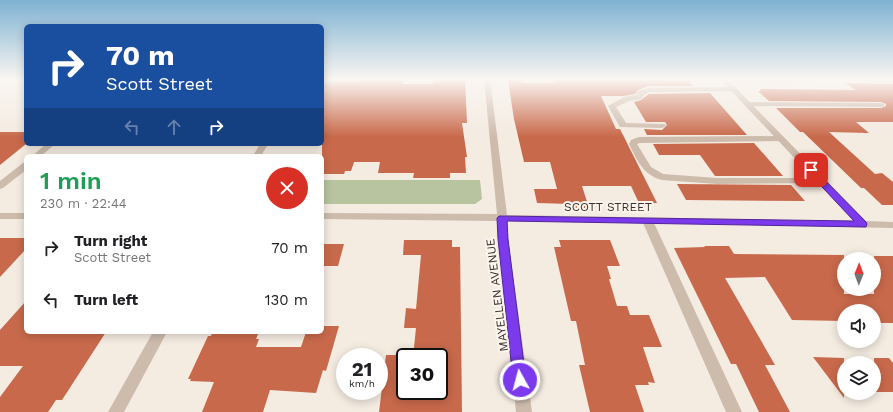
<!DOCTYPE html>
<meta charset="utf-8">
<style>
:root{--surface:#fff;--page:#f6f6f6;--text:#202124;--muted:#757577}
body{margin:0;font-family:"Work Sans",sans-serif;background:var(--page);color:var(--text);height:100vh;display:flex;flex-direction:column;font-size:15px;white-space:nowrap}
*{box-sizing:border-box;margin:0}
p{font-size:13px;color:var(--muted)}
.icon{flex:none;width:22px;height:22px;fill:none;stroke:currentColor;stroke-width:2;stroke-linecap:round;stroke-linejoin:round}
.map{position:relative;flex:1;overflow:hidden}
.drawer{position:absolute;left:24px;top:154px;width:300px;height:180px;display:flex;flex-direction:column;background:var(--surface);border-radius:6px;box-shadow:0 2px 10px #0003}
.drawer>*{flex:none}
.banner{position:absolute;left:24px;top:24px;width:300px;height:122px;border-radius:6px;box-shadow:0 2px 10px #0003;background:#1a4fa0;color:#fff;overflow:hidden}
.needle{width:26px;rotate:1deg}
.controls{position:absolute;left:837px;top:252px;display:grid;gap:8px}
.controls a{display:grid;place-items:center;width:44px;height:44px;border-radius:50%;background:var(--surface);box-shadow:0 2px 10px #0003;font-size:20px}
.speed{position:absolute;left:336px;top:348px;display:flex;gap:8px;font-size:20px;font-weight:700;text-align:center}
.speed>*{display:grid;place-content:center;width:52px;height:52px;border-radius:50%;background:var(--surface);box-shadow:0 2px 10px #0003;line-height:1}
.speed small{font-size:10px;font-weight:400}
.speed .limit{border:2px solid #111;border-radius:6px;background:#fff;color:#111}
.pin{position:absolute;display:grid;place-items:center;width:34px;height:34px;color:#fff;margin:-17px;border-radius:8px;box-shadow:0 2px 6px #0006}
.me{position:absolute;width:44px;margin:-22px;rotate:353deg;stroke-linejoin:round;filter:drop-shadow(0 0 3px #0008)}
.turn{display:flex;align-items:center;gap:14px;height:84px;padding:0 16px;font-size:18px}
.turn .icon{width:52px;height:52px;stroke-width:2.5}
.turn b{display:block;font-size:28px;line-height:34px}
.lanes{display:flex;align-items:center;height:38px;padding:0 16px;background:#0003;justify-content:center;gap:20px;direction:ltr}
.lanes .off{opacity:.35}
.round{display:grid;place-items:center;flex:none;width:42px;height:42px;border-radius:21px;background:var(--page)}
.summary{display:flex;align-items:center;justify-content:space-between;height:68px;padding:0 16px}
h1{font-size:24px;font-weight:600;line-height:30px;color:#1e9e55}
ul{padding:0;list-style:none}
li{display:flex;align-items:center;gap:12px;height:52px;padding:0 16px}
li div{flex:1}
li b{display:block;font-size:15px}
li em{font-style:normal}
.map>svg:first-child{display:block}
.green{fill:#b8c4a0}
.building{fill:#c8694b}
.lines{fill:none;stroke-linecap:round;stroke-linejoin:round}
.service{fill:#cdbbac;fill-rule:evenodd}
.minor{fill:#cdbbac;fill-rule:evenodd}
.route{fill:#7c3aed;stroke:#51269a}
.labels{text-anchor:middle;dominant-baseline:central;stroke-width:4;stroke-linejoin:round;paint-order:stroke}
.street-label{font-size:12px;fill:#3b302b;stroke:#fbf5ee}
</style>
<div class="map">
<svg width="893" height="412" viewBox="0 0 893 412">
<rect width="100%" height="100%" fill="#f4ebe1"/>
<path class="green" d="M 322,180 L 480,180 L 482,199 L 475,204 L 322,204 Z"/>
<g class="building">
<path d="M 361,79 L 403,79 L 403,84 L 433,84 L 433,79 L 465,79 L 467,123 L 462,123 L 467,157 L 465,157 L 466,173 L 450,173 L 450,178 L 413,178 L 414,173 L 378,173 L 380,162 L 354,162 L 351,171 L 345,171 L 344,174 L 322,174 L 322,81 L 360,81 Z"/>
<path d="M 553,79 L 688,80 L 693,86 L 648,86 L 638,90 L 635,94 L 623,96 L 601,96 L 616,129 L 620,129 L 657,203 L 639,203 L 631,186 L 582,186 L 589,208 L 572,208 L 571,204 L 537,203 L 534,189 L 557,189 L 550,162 L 524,162 L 514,119 L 508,80 L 522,80 L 523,83 L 554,83 Z"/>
<path d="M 845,83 L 893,84 L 893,122 L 856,122 L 869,133 L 829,132 L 875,174 L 882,173 L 893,182 L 893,205 L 882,205 L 864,188 L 861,188 L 803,132 L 800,132 L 776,108 L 881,108 L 886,106 L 886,104 L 881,102 L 769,101 L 758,91 L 761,91 L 760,89 L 856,90 Z"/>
<path d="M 710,93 L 747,135 L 647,135 L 644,129 L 662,130 L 667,125 L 665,122 L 646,122 L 634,102 L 641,100 L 649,94 Z"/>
<path d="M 0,132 L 26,132 L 26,144 L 0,165 Z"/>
<path d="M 754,143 L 783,176 L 715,176 L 700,155 L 659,155 L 653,144 Z"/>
<path d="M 677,184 L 791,185 L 805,201 L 686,200 Z"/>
<path d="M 0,238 L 26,238 L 26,249 L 0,277 Z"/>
<path d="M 404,240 L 452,240 L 452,247 L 460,247 L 462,412 L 379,412 L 386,355 L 405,355 L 405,391 L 439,391 L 439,357 L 413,357 L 416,328 L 404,328 L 406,308 L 416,309 L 421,255 L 403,255 Z"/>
<path d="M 559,240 L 610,240 L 620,266 L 607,266 L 611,279 L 609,279 L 617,306 L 627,306 L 630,315 L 649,315 L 662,347 L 643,347 L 655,383 L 648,382 L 649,385 L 635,385 L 644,412 L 590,412 L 579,365 L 585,365 L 576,321 L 571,321 L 554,247 L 561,247 Z"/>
<path d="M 322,244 L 344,244 L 338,266 L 322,266 Z"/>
<path d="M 704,246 L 729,246 L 734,254 L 844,255 L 844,294 L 874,294 L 874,256 L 893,256 L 893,323 L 874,323 L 874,311 L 844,311 L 844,321 L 792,320 L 765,277 L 725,278 L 775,365 L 765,365 L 790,412 L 759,412 L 736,364 L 731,364 L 674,248 L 705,247 Z"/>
<path d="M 26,301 L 26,332 L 106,332 L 62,400 L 56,400 L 48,412 L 0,412 L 0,397 L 23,366 L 0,366 L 0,330 Z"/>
<path d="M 322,326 L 339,326 L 326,371 L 323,370 L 316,393 L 270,390 L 263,412 L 202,412 L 214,382 L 190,381 L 191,379 L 188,379 L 208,336 L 211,336 L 212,333 L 227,333 L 228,332 L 259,332 L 256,339 L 259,339 L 256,347 L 301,347 L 306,332 L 322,332 Z"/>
<path d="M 813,357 L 844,358 L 844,398 Z"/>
<path d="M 874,358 L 889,358 L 893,363 L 893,392 L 874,392 Z"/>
</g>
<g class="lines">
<g class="service">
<path d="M 818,79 L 817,81 L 815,82 L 725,83 L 722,81 L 724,79 Z"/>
<path d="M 866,79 L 893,79 L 893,83 L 869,82 L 867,81 Z"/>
<path d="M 733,87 L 736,87 L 736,91 L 649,92 L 644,95 L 641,99 L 629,101 L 616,107 L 626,123 L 665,124 L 666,126 L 662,128 L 620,127 L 608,106 L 624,97 L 636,95 L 638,91 L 648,88 Z"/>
<path d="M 744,102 L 881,103 L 885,105 L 881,107 L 747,106 L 743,104 Z"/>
<path d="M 780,136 L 784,139 L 783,141 L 640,143 L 637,144 L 651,167 L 663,174 L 717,178 L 821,178 L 824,179 L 826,181 L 824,183 L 717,184 L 662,180 C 643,175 637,160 629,144 L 631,140 L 639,137 Z"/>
</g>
<g class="minor">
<path d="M 484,79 L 490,79 L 507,215 L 854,221 L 720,79 L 727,79 L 866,221 L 893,222 L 893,228 L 654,223 L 742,412 L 726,412 L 643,223 L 508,221 L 508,239 L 532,412 L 516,412 L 498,239 L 497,221 L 322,219 L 322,213 L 497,214 Z"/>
<path d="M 46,144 L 55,144 L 41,156 L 32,156 Z"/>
<path d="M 260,144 L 268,144 L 261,156 L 253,156 Z"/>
<path d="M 26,162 L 26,170 L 3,188 L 0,189 L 0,181 L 23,163 Z"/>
<rect x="0" y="213" width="26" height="6"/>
<path d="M 153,332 L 167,332 L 124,412 L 108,412 Z"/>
</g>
</g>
<linearGradient id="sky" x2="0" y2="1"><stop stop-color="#7eb2d2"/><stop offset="0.58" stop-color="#faf6f2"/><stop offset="1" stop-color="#faf6f2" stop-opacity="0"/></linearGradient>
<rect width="893" height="137" fill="url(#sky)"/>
<path class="route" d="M 811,168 L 814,169 L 866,222 L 867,224 L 866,227 L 507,221 L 508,239 L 526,380 L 525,385 L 520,386 L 515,385 L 513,380 L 498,239 L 497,218 L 499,216 L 854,221 L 808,172 L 807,170 Z"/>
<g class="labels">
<g class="street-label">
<text x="608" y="207">SCOTT STREET</text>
<text transform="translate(497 295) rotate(-97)">MAYELLEN AVENUE</text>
</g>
</g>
</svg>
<div class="controls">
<a><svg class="needle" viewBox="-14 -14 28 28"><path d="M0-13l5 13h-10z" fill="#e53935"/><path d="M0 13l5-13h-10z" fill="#757577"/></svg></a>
<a><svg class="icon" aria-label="sound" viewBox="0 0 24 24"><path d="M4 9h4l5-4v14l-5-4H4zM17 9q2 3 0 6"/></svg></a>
<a><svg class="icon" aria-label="layers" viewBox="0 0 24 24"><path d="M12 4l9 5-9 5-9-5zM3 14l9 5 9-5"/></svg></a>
</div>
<div class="speed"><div>21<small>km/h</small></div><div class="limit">30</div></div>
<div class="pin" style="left:811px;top:170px;background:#d93025"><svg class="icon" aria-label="arrive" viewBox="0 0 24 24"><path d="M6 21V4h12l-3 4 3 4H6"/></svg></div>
<svg class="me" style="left:520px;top:380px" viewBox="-20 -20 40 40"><circle r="17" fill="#7c3aed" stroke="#fff" stroke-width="3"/><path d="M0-11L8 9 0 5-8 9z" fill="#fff"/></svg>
<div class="banner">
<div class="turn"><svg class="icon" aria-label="right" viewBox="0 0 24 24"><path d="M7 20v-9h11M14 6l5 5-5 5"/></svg><div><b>70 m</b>Scott Street</div></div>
<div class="lanes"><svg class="icon off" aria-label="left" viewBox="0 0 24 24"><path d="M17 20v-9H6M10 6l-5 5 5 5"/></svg><svg class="icon off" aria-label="ahead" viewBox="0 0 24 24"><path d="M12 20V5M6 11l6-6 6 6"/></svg><svg class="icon" aria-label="right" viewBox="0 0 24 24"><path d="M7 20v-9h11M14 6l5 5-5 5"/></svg></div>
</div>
<section class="drawer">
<div class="summary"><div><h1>1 min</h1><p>230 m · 22:44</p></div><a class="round" style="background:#d93025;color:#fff"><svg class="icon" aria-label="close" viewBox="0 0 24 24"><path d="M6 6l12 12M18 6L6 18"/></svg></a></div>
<ul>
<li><svg class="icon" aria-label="right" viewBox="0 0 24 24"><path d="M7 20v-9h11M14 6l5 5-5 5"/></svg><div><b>Turn right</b><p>Scott Street</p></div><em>70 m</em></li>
<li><svg class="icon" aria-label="left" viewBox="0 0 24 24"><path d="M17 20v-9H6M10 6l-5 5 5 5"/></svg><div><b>Turn left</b></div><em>130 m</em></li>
</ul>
</section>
</div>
